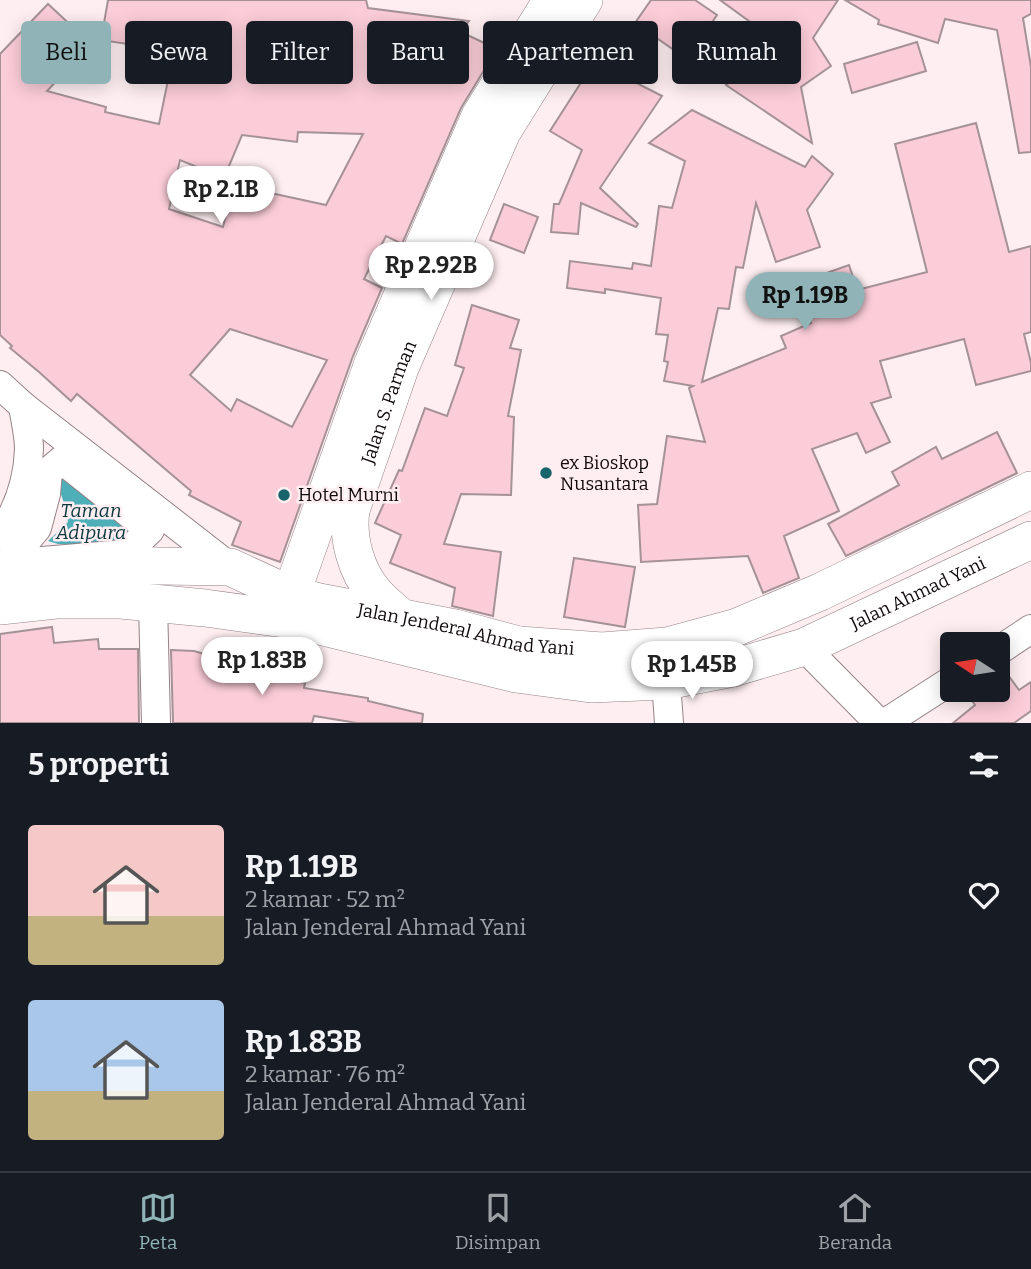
<!DOCTYPE html>
<html lang="id">
<head>
<meta charset="utf-8">
<style>
	:root { --surface:#171b24; --page:#242831; --text:#f1f3f6; --muted:#9ea1a6; --line:#363941; --accent:#8fb3b7 }
	body { margin:0; font-family:Bitter,serif; background:var(--page); color:var(--text); height:100vh; display:flex; flex-direction:column; font-size:26px; white-space:nowrap }
	* { box-sizing:border-box; margin:0 }
	p { font-size:23px; color:var(--muted) }
	.icon { flex:none; width:38px; height:38px; fill:none; stroke:currentColor; stroke-width:2; stroke-linecap:round; stroke-linejoin:round }
	.map { position:relative; height:723px; overflow:hidden }
	.panel { display:flex; flex-direction:column; background:var(--surface); flex:1 }
	.panel>* { flex:none }
	.hud { position:absolute; left:21px; top:21px; width:990px; height:63px; display:flex; gap:14px }
	.needle { width:46px; rotate:282deg }
	.buttons { position:absolute; left:940px; top:632px; display:grid; gap:14px }
	.buttons a { display:grid; place-items:center; width:70px; height:70px; border-radius:7px; background:var(--surface); box-shadow:0 4px 18px #0003; font-size:35px }
	.price { position:absolute; translate:-50% -60px; padding:0 16px; border-radius:24px; background:#fff; color:#222; font-size:23px; line-height:46px; filter:drop-shadow(0 2px 4px #0008) }
	.price::after { content:''; position:absolute; left:50%; top:42px; width:21px; height:16px; margin-left:-10px; background:inherit; clip-path:polygon(0 0,100% 0,50% 100%) }
	.price.selected { background:var(--accent); color:#111 }
	ul { padding:0; list-style:none }
	li { display:flex; align-items:center; gap:21px; height:175px; padding:0 28px }
	li span { display:grid; place-items:center; flex:none; width:196px; height:140px; border-radius:7px; color:#555 }
	li>.icon { margin-inline-start:auto }
	span .icon { width:84px; height:84px; fill:#fffc; stroke-width:1 }
	li b { font-size:30px }
	h2 { display:flex; justify-content:space-between; align-items:center; height:84px; padding:0 28px; font-size:30px }
	.pill { padding:0 24px; border-radius:7px; background:var(--surface); box-shadow:0 4px 18px #0003; font-size:24px; line-height:63px }
	.pill.selected { background:var(--accent); color:#111 }
	.menu { display:flex; justify-content:space-around; align-items:center; height:98px; border-top:2px solid var(--line); background:var(--surface); font-size:19px; color:var(--muted) }
	.menu a { display:grid; justify-items:center; gap:4px }
	.menu .selected { color:var(--accent) }
	.map>svg:first-child { display:block }
</style>
</head>
<body>
<div class="map">
<svg width="1031" height="723" viewBox="0 0 1031 723">
	<rect width="100%" height="100%" fill="#feeef1"/>
	<!-- water -->
	<path fill="#4fafb9" d="M62 469 139 530 127 544H58L48 541 68 522 65 506 55 477Z"/>
	<!-- building -->
	<g fill="#fbcdd8" stroke="#a59296" stroke-width="2" fill-rule="evenodd">
		<path d="M108 0H366L368 8 469 21 461 32 497 49 461 108 402 244 386 236 364 279 382 288 353 356 280 562 232 545 241 522 189 495 191 491 77 394 71 401 39 372 10 348 12 346 0 335V54L48 4 91 44 47 91 106 107 105 112 159 124 174 51 101 40ZM298 132 363 134 326 205 257 190 259 185 236 178 223 227 169 209 180 160 224 178 242 135 297 142ZM230 329 327 360 292 427 237 399 231 411 190 375Z"/>
		<path d="M651 0H695L717 15 687 59 635 23Z"/>
		<path d="M720 0H838L813 38 831 66 801 87 812 143 726 85 743 72 771 37Z"/>
		<path d="M845 0H1031V14L1023 18 1031 67V152L1019 153 997 30 945 19 938 43 878 24 879 20Z"/>
		<path d="M917 42 926 71 852 93 844 64Z"/>
		<path d="M600 53 621 67 617 73 662 96 600 188 638 224 636 227 581 203 578 234 551 232 554 204H559L582 150 550 131Z"/>
		<path d="M692 110 805 167 812 156 833 174 807 210 820 247 776 262 756 203 743 268 736 267 729 309 718 308 702 382 786 348 781 336 811 323 802 302 824 293 818 276 849 265 857 289H861L927 272 895 144 976 123 1009 252 1031 246V332L1024 334 1031 363V371L976 385 964 339 880 361 891 397 871 403 890 442 866 453 857 433 812 449 839 511 784 536 799 578 763 593 748 556 641 562 638 505 657 504 667 436 705 442 689 388 693 386 664 381 668 362 664 361 668 335 656 334 661 298 605 289V293L567 288 570 261 632 269 633 263 651 266 659 206 672 208 685 161 649 143Z"/>
		<path d="M504 204 538 217 524 253 490 240Z"/>
		<path d="M472 305 519 320 510 348 521 350 508 416 514 417 511 495 461 494 444 544 501 552 493 616 452 606 455 588 390 563 401 535 375 523 399 470 402 471 425 408 447 416 464 368 455 365Z"/>
		<path d="M997 432 1017 473 846 556 828 524 899 485 892 472 936 447 942 459Z"/>
		<path d="M574 558 635 567 625 627 564 617Z"/>
		<path d="M52 627 54 643 98 639 99 649H138L139 723H0V634Z"/>
		<path d="M171 650 194 651 246 666 263 674 305 683 304 688 368 698V701L423 714 422 723H357L314 716 312 723H173Z"/>
		<path d="M998 667H1002L1019 690 1031 682V711L1014 723H953L975 705 965 690H998Z"/>
	</g>
	<g fill="none" stroke-linecap="round" stroke-linejoin="round">
		<defs>
			<g id="minor">
				<path d="M0 385 23 406 230 567"/>
				<path d="M62 460 150 530 125 554 7 564 37 528 46 494 48 472Z"/>
				<path d="M0 536C18 510 28 481 29 449 29 435 25 420 23 406"/>
				<path d="M153 603 156 723"/>
				<path d="M804 647 879 723"/>
				<path d="M998 651 1031 629"/>
				<path d="M666 681 669 723"/>
				<path d="M885 723 952 680"/>
			</g>
			<g id="major">
				<path id="s1" d="M0 571 90 565 230 567 291 595 319 602 455 628 519 645 602 651 667 646 737 627 820 592 1031 490"/>
				<path d="M291 595 373 363 480 116 552 0"/>
				<path id="s2" d="M0 606 56 600H121L205 608 299 621 516 674 591 684 666 681 733 668 804 647 1031 540"/>
				<path id="s3" d="M402 618C393 610 382 602 374 592 356 571 347 538 351 510L400 368 502 132 584 0"/>
			</g>
		</defs>
		<!-- minor casing -->
		<use href="#minor" stroke="#948286" stroke-width="30"/>
		<!-- major casing -->
		<use href="#major" stroke="#948286" stroke-width="38"/>
		<!-- minor -->
		<use href="#minor" stroke="#fff" stroke-width="28"/>
		<!-- major -->
		<use href="#major" stroke="#fff" stroke-width="37"/>
	</g>
	<!-- markers -->
	<g fill="#17656b" stroke="#feeef1" stroke-width="2.5">
		<circle cx="546" cy="473" r="7"/>
		<circle cx="284" cy="495" r="7"/>
	</g>
	<g text-anchor="middle" dominant-baseline="central" stroke-width="5" stroke-linejoin="round" paint-order="stroke">
		<!-- street labels -->
		<g font-size="18" fill="#110a0c" stroke="#feeef1">
			<text stroke="none"><textPath href="#s3" startOffset="240">Jalan S. Parman</textPath></text>
			<text stroke="none"><textPath href="#s2" startOffset="943">Jalan Ahmad Yani</textPath></text>
			<text stroke="none"><textPath href="#s1" startOffset="476">Jalan Jenderal Ahmad Yani</textPath></text>
		</g>
		<!-- poi labels -->
		<g font-size="18" fill="#110a0c" stroke="#feeef1" text-anchor="start">
			<text x="560" y="463">ex Bioskop<tspan x="560" dy="21">Nusantara</tspan></text>
			<text x="298" y="495">Hotel Murni</text>
		</g>
		<!-- water labels -->
		<g font-size="19" font-style="italic" fill="#07373b" stroke="#feeef1">
			<text x="91" y="510">Taman<tspan x="91" dy="22">Adipura</tspan></text>
		</g>
	</g>
</svg>
<div class="buttons">
<a><svg class="needle" viewBox="-14 -14 28 28"><path d="M0-13l5 13h-10z" fill="#e53935"/><path d="M0 13l5-13h-10z" fill="#9ea1a6"/></svg></a>
</div>
<b class="price" style="left:221px;top:226px">Rp 2.1B</b>
<b class="price" style="left:431px;top:302px">Rp 2.92B</b>
<b class="price selected" style="left:805px;top:332px">Rp 1.19B</b>
<b class="price" style="left:262px;top:697px">Rp 1.83B</b>
<b class="price" style="left:692px;top:701px">Rp 1.45B</b>
<div class="hud">
<a class="pill selected">Beli</a>
<a class="pill">Sewa</a>
<a class="pill">Filter</a>
<a class="pill">Baru</a>
<a class="pill">Apartemen</a>
<a class="pill">Rumah</a>
</div>
</div>
<section class="panel">
<h2>5 properti<svg class="icon" aria-label="filters" viewBox="0 0 24 24"><path d="M4 7h16M4 17h16"/><circle cx="9" cy="7" r="2"/><circle cx="15" cy="17" r="2"/></svg></h2>
<ul>
<li><span style="background:linear-gradient(#f6c9c9 65%,#c2b280 0)"><svg class="icon" aria-label="home" viewBox="0 0 24 24"><path d="M3 11l9-7 9 7M6 9v11h12V9"/></svg></span><div><b>Rp 1.19B</b><p>2 kamar · 52 m²</p><p>Jalan Jenderal Ahmad Yani</p></div><svg class="icon" aria-label="heart" viewBox="0 0 24 24"><path d="M12 20l-8-8c-3-5 5-10 8-4 3-6 11-1 8 4z"/></svg></li>
<li><span style="background:linear-gradient(#a9c7e8 65%,#c2b280 0)"><svg class="icon" aria-label="home" viewBox="0 0 24 24"><path d="M3 11l9-7 9 7M6 9v11h12V9"/></svg></span><div><b>Rp 1.83B</b><p>2 kamar · 76 m²</p><p>Jalan Jenderal Ahmad Yani</p></div><svg class="icon" aria-label="heart" viewBox="0 0 24 24"><path d="M12 20l-8-8c-3-5 5-10 8-4 3-6 11-1 8 4z"/></svg></li>
</ul>
</section>
<nav class="menu">
<a class="selected"><svg class="icon" aria-label="map" viewBox="0 0 24 24"><path d="M3 6l6-2 6 2 6-2v14l-6 2-6-2-6 2zM9 4v14M15 6v14"/></svg>Peta</a>
<a><svg class="icon" aria-label="saved" viewBox="0 0 24 24"><path d="M7 4h10v16l-5-4-5 4z"/></svg>Disimpan</a>
<a><svg class="icon" aria-label="home" viewBox="0 0 24 24"><path d="M3 11l9-7 9 7M6 9v11h12V9"/></svg>Beranda</a>
</nav>
</body>
</html>
